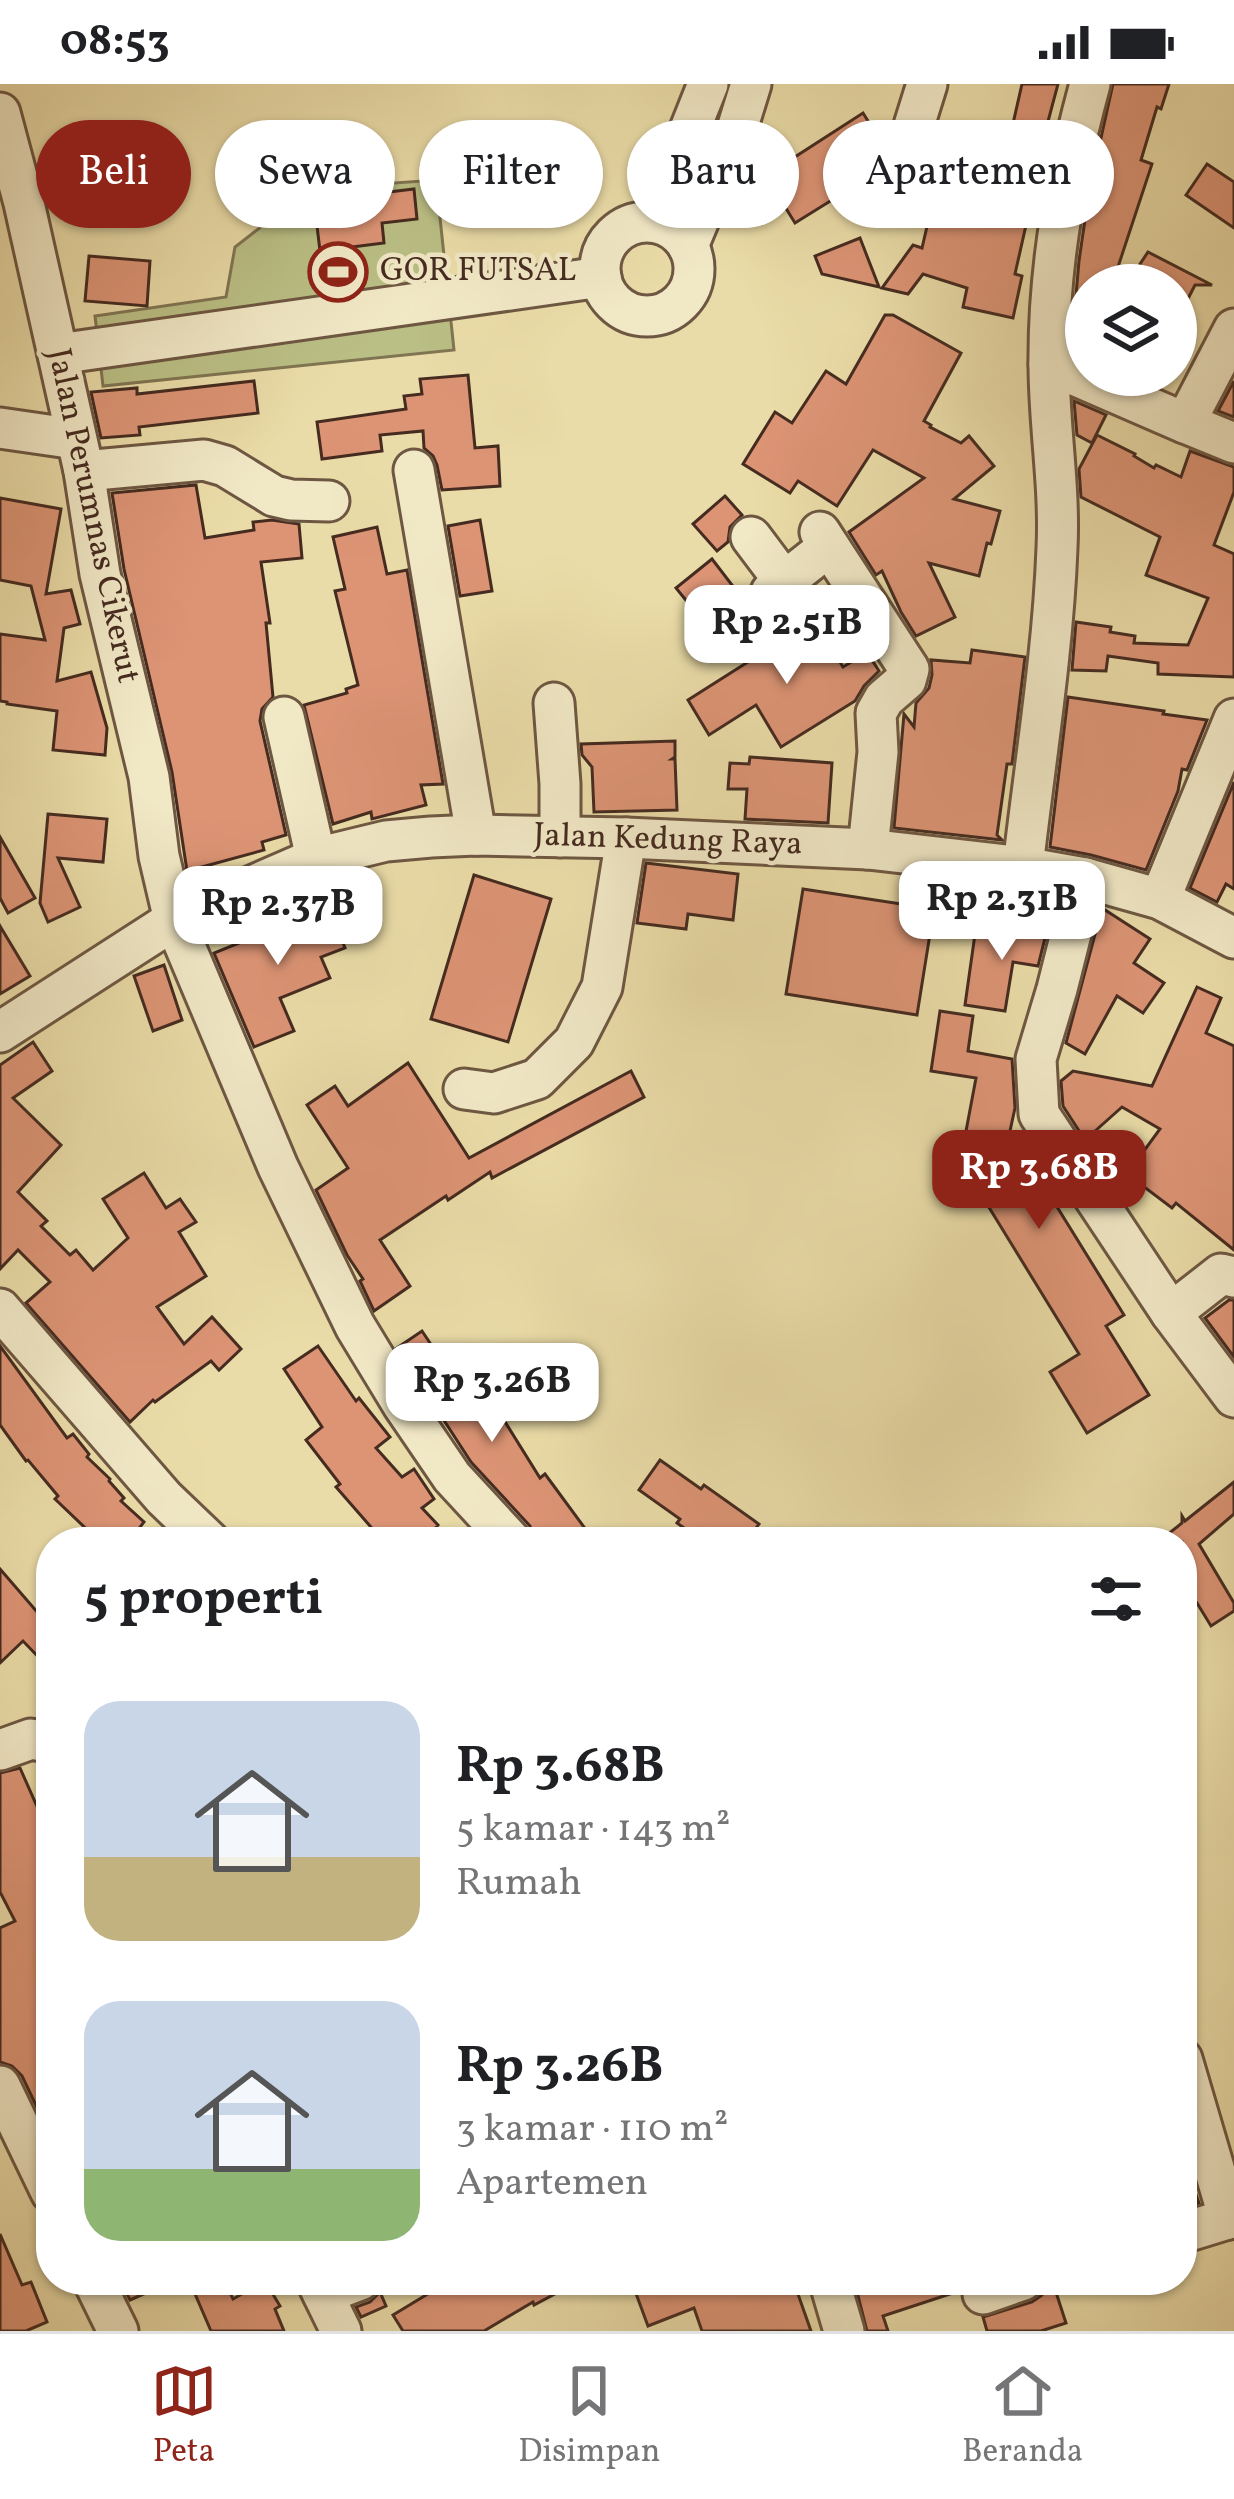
<!DOCTYPE html>
<html lang="id">
<head>
<meta charset="utf-8">
<style>
	:root { --surface:#fff; --page:#f6f6f6; --text:#202124; --muted:#757577; --line:#e0e0e0; --accent:#8f2418 }
	body { margin:0; font-family:Vollkorn,serif; background:var(--page); color:var(--text); height:100vh; display:flex; flex-direction:column; font-size:45px; white-space:nowrap }
	* { box-sizing:border-box; margin:0 }
	p { font-size:39px; color:var(--muted) }
	.icon { flex:none; width:66px; height:66px; fill:none; stroke:currentColor; stroke-width:2; stroke-linecap:round; stroke-linejoin:round }
	.map { position:relative; flex:1; overflow:hidden }
	.details { position:absolute; left:36px; top:1443px; width:1161px; height:768px; display:flex; flex-direction:column; background:var(--surface); border-radius:48px; box-shadow:0 3px 9px #0004 }
	.details>* { flex:none }
	.banner { position:absolute; left:36px; top:36px; width:1164px; height:108px; display:flex; gap:24px }
	.tools { position:absolute; left:1065px; top:180px; display:grid; gap:24px }
	.tools a { display:grid; place-items:center; width:132px; height:132px; border-radius:50%; background:var(--surface); box-shadow:0 3px 9px #0004; font-size:60px }
	.price { position:absolute; translate:-50% -102px; padding:0 27px; border-radius:24px; background:#fff; color:#222; font-size:39px; line-height:78px; filter:drop-shadow(0 3px 6px #0008) }
	.price::after { content:''; position:absolute; left:50%; top:72px; width:36px; height:27px; margin-left:-18px; background:inherit; clip-path:polygon(0 0,100% 0,50% 100%) }
	.price.active { background:var(--accent); color:#fff }
	ul { padding:0; list-style:none }
	li { display:flex; align-items:center; gap:36px; height:300px; padding:0 48px }
	li span { display:grid; place-items:center; flex:none; width:336px; height:240px; border-radius:36px; color:#555 }
	li>.icon { margin-inline-start:auto }
	span .icon { width:144px; height:144px; fill:#fffc; stroke-width:1 }
	li b { font-size:51px }
	h2 { display:flex; justify-content:space-between; align-items:center; height:144px; padding:0 48px; font-size:51px }
	.tag { padding:0 42px; border-radius:54px; background:var(--surface); box-shadow:0 3px 9px #0004; font-size:42px; line-height:108px }
	.tag.active { background:var(--accent); color:#fff }
	.status { display:flex; justify-content:space-between; align-items:center; height:84px; padding:0 60px; background:var(--surface); direction:ltr }
	.status svg { height:33px; fill:currentColor }
	.tabs { display:flex; justify-content:space-around; align-items:center; height:168px; border-top:3px solid var(--line); background:var(--surface); font-size:33px; color:var(--muted) }
	.tabs a { display:grid; justify-items:center; gap:6px }
	.tabs .active { color:var(--accent) }
	.map>svg:first-child { display:block }
</style>
</head>
<body>
<div class="status"><b>08:53</b><svg viewBox="0 0 49 12"><path d="M0 12V9h3v3zM5 12V6h3v6zM10 12V3h3v9zM15 12V0h3v12zM26 1h20v11H26zM47 4h2v5h-2z"/></svg></div>
<div class="map">
<svg width="1234" height="2247" viewBox="0 0 1234 2247">
	<rect width="100%" height="100%" fill="#eadca8"/>
	<filter id="stains"><feTurbulence type="fractalNoise" baseFrequency=".00167" numOctaves="4"/><feColorMatrix values="0 0 0 0 .2 0 0 0 0 .09 0 0 0 0 .02 0 0 0 .5 -.17"/></filter>
	<radialGradient id="worn" r=".72"><stop offset=".6" stop-color="#630" stop-opacity="0"/><stop offset="1" stop-color="#630" stop-opacity=".3"/></radialGradient>
	<!-- green -->
	<path fill="#babf85" stroke="#807552" stroke-width="3" d="M436 96 454 266 103 302 95 232 226 213 235 163 310 105Z"/>
	<!-- building -->
	<g fill="#dc9475" stroke="#452b20" stroke-width="3">
		<path d="M1022 0H1058L1038 75 983 63 988 39 1012 44Z"/>
		<path d="M1113 0H1169L1161 25 1157 23 1141 76 1152 80 1112 201H1086V226L1075 222 1079 177 1089 108Z"/>
		<path d="M863 29 883 61 874 78 865 84 868 88 857 104 855 118 848 122 840 111 795 139 782 118 766 129 755 111 790 89 784 80Z"/>
		<path d="M941 40 980 47 973 86 933 79Z"/>
		<path d="M1207 80 1234 98V144L1186 111Z"/>
		<path d="M414 105 417 135 382 139 384 159 320 167 314 117Z"/>
		<path d="M984 106 1031 119 1015 190 1022 192 1013 234 963 223 967 204 923 190 908 210 882 204 913 161 922 164 932 121 978 129Z"/>
		<path d="M860 154 879 203 822 190 815 172Z"/>
		<path d="M1148 168 1212 201H1195L1176 238V201H1126Z"/>
		<path d="M89 172 150 177 147 222 85 217Z"/>
		<path d="M885 231H893L961 269 924 337 931 341 930 343 961 359 969 352 994 382 954 415 1000 427 991 460 987 459 979 492 929 479 955 533 916 552 901 528 882 487 876 491 849 448 924 394 873 366 837 422 798 397 790 409 743 380 775 328 792 339 826 287 846 300Z"/>
		<path d="M468 291 475 364 498 362 500 402 442 406 437 381 433 372 424 364 423 347 380 351 382 367 322 375 317 338 406 325 404 312 422 310 420 295Z"/>
		<path d="M254 297 258 329 139 343 140 351 101 354 91 308 137 304V310Z"/>
		<path d="M1234 297V333L1218 327Z"/>
		<path d="M1074 317 1106 331 1092 359 1077 351Z"/>
		<path d="M1097 351 1135 370 1134 372 1154 384 1156 381 1181 393 1190 367 1234 383V408L1214 461 1234 470V593L1158 590V579L1108 572 1106 587 1072 586 1076 538 1111 543 1110 548 1135 552 1134 559 1188 561 1208 514 1146 491 1160 453 1081 413 1079 385Z"/>
		<path d="M196 401 205 454 254 446 253 438 272 436 299 440 302 474 261 478 270 539H266L273 613 262 625 260 637 286 751 262 758 264 766 187 787 172 688 124 485 112 409Z"/>
		<path d="M725 412 742 431 730 443 728 458 717 467 693 440Z"/>
		<path d="M0 414 61 425 46 510 71 506 80 540 64 544 57 597 91 588 107 644 105 671 53 666 57 627 7 620V618L0 617V550L45 556 31 502 0 496Z"/>
		<path d="M480 436 492 507 460 512 448 442Z"/>
		<path d="M377 443 387 490 407 486 443 700 421 701 426 721 372 735 371 728 333 740 304 621 347 609 346 605 358 601 335 507 345 505 333 453Z"/>
		<path d="M712 475 732 501 697 530 676 504Z"/>
		<path d="M814 536 843 583 861 572 870 573 879 587 864 602 855 617 781 663 756 621 709 651 688 616Z"/>
		<path d="M972 566 1025 573 1012 680H1007L997 751 1002 756 894 744 904 630 914 643 916 619 929 604 932 591 931 576 970 579Z"/>
		<path d="M1068 613 1164 627 1163 630 1207 636 1187 686 1182 685 1178 707 1146 786 1091 771 1050 763Z"/>
		<path d="M675 657V673L672 675H675L677 726 594 728 592 683 582 671 581 660Z"/>
		<path d="M750 673 832 679 828 739 745 735 747 705H728L730 679 749 680Z"/>
		<path d="M1234 698V805L1226 800 1217 818 1190 804Z"/>
		<path d="M48 730 107 735 103 778 58 774 80 823 48 838 40 819Z"/>
		<path d="M0 753 35 814 8 829 0 814Z"/>
		<path d="M646 779 738 790 733 836 688 830 686 845 637 839Z"/>
		<path d="M474 791 551 815 508 958 431 935Z"/>
		<path d="M803 805 934 825 917 931 786 910Z"/>
		<path d="M300 819 306 832 329 823 345 864 321 873 330 894 280 914 294 947 254 963 214 869 276 844 270 831Z"/>
		<path d="M1102 824 1150 855 1134 879 1164 899 1143 929 1117 912 1085 970 1066 959Z"/>
		<path d="M1011 836 1048 842 1038 882 1013 878 1005 927 965 921 975 850 1008 855Z"/>
		<path d="M0 842 30 892 0 910Z"/>
		<path d="M164 881 182 936 153 947 134 892Z"/>
		<path d="M1197 903 1221 914 1206 949 1234 962V1166L1176 1119 1172 1124 1127 1090 1160 1045 1122 1023 1085 1056 1063 1022 1061 997 1073 987 1152 1002Z"/>
		<path d="M940 927 973 932 968 967 1012 975 1015 1024 1010 1047 1124 1231 1106 1242 1149 1311 1087 1349 1050 1288 1079 1270 955 1068 963 1063 976 994 931 987Z"/>
		<path d="M33 958 52 987 13 1014 61 1061 18 1108 47 1137 41 1142 70 1171 76 1166 93 1186 128 1154 103 1115 144 1089 166 1124 180 1115 196 1138 179 1148 206 1192 157 1223 184 1260 212 1233 241 1265 219 1286 211 1277 155 1318 153 1316 130 1338 26 1219 50 1198 18 1166 0 1185V981Z"/>
		<path d="M408 979 469 1074 631 987 644 1013 492 1094 490 1088 448 1116 446 1112 380 1156 410 1202 374 1227 360 1197 363 1195 347 1171 316 1106 348 1084 307 1021 335 1002 348 1022Z"/>
		<path d="M1229 1216H1234V1273L1205 1234Z"/>
		<path d="M422 1247 452 1292 469 1280 540 1394 545 1390 595 1458H535L530 1442 471 1378 397 1264Z"/>
		<path d="M0 1262 67 1354 73 1350 89 1370 87 1373 110 1395 109 1397 124 1414 121 1417 144 1438 137 1447 149 1458H100L55 1415 58 1412 28 1376 26 1377 0 1341Z"/>
		<path d="M318 1262 356 1317 359 1314 390 1353 376 1364 402 1393 414 1385 434 1415 422 1424 438 1441 433 1447 443 1458H384L336 1403 340 1400 306 1356 322 1343 284 1285Z"/>
		<path d="M660 1376 701 1405 704 1401 759 1440 746 1458H704L677 1439 680 1435 639 1406Z"/>
		<path d="M1234 1398V1430L1199 1460 1234 1519V1527L1211 1542 1197 1519 1182 1528V1458H1158L1182 1439V1432L1185 1437Z"/>
		<path d="M0 1485 51 1544V1586L23 1557 0 1579Z"/>
		<path d="M20 1684 51 1754V2053L22 1992 12 1982 0 1978V1844L15 1837 0 1808V1689Z"/>
		<path d="M1184 2077 1199 2119 1182 2124V2078Z"/>
		<path d="M0 2150 22 2201 31 2198 47 2238 26 2247H0Z"/>
		<path d="M120 2196H176L130 2216Z"/>
		<path d="M189 2196H224L233 2215 265 2197 280 2222 275 2225 284 2247H211Z"/>
		<path d="M438 2196H581L534 2221 533 2218 484 2247H403L393 2231 441 2202Z"/>
		<path d="M631 2196H793L811 2247H702L694 2224 648 2242Z"/>
		<path d="M854 2196H964L959 2207 883 2232 888 2247H867Z"/>
		<path d="M1052 2196 1066 2239 1041 2247H987L983 2233 1032 2218 1042 2211 1046 2197Z"/>
		<path d="M380 2208 386 2222 361 2233 356 2223 370 2218Z"/>
	</g>
	<g fill="none" stroke-linecap="round" stroke-linejoin="round">
		<defs>
			<g id="minor">
				<path d="M0 29 24 119 84 387 100 490 149 693 159 772 174 836 278 1083 355 1242 403 1321 452 1393 512 1458"/>
				<path d="M878 116 903 77 927 0"/>
				<path d="M653 138 708 0"/>
				<circle cx="647" cy="185" r="47"/>
				<path d="M688 162 738 42 751 0"/>
				<path d="M58 270 601 193"/>
				<path d="M1049 280 1185 339 1234 245"/>
				<path d="M1185 339 1234 359"/>
				<path d="M0 344 76 355"/>
				<path d="M414 386 476 751"/>
				<path d="M84 387 204 376 225 382 274 412 291 416 329 417"/>
				<path d="M820 448 909 585 906 596 884 615 876 629 878 668 868 765"/>
				<path d="M751 453 784 497"/>
				<path d="M771 508 828 463"/>
				<path d="M554 619 560 700V753"/>
				<path d="M284 633 316 774"/>
				<path d="M1023 783C1035 677 1053 570 1057 464 1060 402 1049 342 1049 281 1048 186 1065 91 1090 0"/>
				<path d="M1085 794 1057 905 1036 975 1039 1030 1171 1229 1234 1313"/>
				<path d="M1160 815 1234 635"/>
				<path d="M0 948 174 836 316 774 386 757 431 753 476 751 626 754 868 765 1023 783 1085 794 1160 815 1234 854"/>
				<path d="M464 1005 494 1009 537 995 574 958 602 903 626 754"/>
				<path d="M0 1225 164 1414 210 1458"/>
				<path d="M1171 1229 1221 1190 1234 1193"/>
				<path d="M0 1666 31 1655 51 1659"/>
				<path d="M1182 1975 1229 2135"/>
				<path d="M0 2002 51 2108"/>
				<path d="M1182 2149 1234 2133"/>
				<path d="M93 2196 118 2247"/>
				<path d="M316 2196 341 2247"/>
				<path d="M829 2196 844 2247"/>
				<path d="M323 2210 360 2196"/>
				<path d="M983 2210 1023 2196"/>
			</g>
		</defs>
		<!-- minor casing -->
		<use href="#minor" stroke="#6e5742" stroke-width="45"/>
		<!-- minor -->
		<use href="#minor" stroke="#f1e8c6" stroke-width="39"/>
	</g>
	<!-- icons -->
	<defs>
		<symbol id="stadium-ring" viewBox="-11 -11 22 22"><circle r="9.5" fill="#f1e8c6" stroke="#8f2418" stroke-width="1.5"/><path d="M0-5a6.5 5 0 1 0 0 10a6.5 5 0 1 0 0-10ZM-3.5-1.8h7v3.6h-7Z" fill="#8f2418"/></symbol>
	</defs>
	<g fill-rule="evenodd">
		<use href="#stadium-ring" x="305" y="155" width="66" height="66"/>
	</g>
	<g text-anchor="middle" dominant-baseline="central" stroke-width="9" stroke-linejoin="round" paint-order="stroke">
		<!-- poi labels -->
		<g font-size="33" fill="#452b20" stroke="#f1e8c6" text-anchor="start">
			<text x="380" y="188">GOR FUTSAL</text>
		</g>
		<!-- street labels -->
		<g font-size="33" fill="#452b20" stroke="#f1e8c6">
			<text transform="translate(92 432) rotate(78)">Jalan Perumnas Cikerut</text>
			<text transform="translate(668 757) rotate(2)">Jalan Kedung Raya</text>
		</g>
	</g>
	<rect width="100%" height="100%" filter="url(#stains)"/>
	<rect width="100%" height="100%" fill="url(#worn)"/>
</svg>
<div class="tools">
<a><svg class="icon" aria-label="layers" viewBox="0 0 24 24"><path d="M12 4l9 5-9 5-9-5zM3 14l9 5 9-5"/></svg></a>
</div>
<b class="price" style="left:787px;top:603px">Rp 2.51B</b>
<b class="price" style="left:1002px;top:879px">Rp 2.31B</b>
<b class="price" style="left:278px;top:884px">Rp 2.37B</b>
<b class="price active" style="left:1039px;top:1148px">Rp 3.68B</b>
<b class="price" style="left:492px;top:1361px">Rp 3.26B</b>
<div class="banner">
<a class="tag active">Beli</a>
<a class="tag">Sewa</a>
<a class="tag">Filter</a>
<a class="tag">Baru</a>
<a class="tag">Apartemen</a>
</div>
<section class="details">
<h2>5 properti<svg class="icon" aria-label="filters" viewBox="0 0 24 24"><path d="M4 7h16M4 17h16"/><circle cx="9" cy="7" r="2"/><circle cx="15" cy="17" r="2"/></svg></h2>
<ul>
<li><span style="background:linear-gradient(#c9d6e8 65%,#c2b280 0)"><svg class="icon" aria-label="home" viewBox="0 0 24 24"><path d="M3 11l9-7 9 7M6 9v11h12V9"/></svg></span><div><b>Rp 3.68B</b><p>5 kamar · 143 m²</p><p>Rumah</p></div></li>
<li><span style="background:linear-gradient(#c9d6e8 70%,#8fb573 0)"><svg class="icon" aria-label="home" viewBox="0 0 24 24"><path d="M3 11l9-7 9 7M6 9v11h12V9"/></svg></span><div><b>Rp 3.26B</b><p>3 kamar · 110 m²</p><p>Apartemen</p></div></li>
</ul>
</section>
</div>
<nav class="tabs">
<a class="active"><svg class="icon" aria-label="map" viewBox="0 0 24 24"><path d="M3 6l6-2 6 2 6-2v14l-6 2-6-2-6 2zM9 4v14M15 6v14"/></svg>Peta</a>
<a><svg class="icon" aria-label="saved" viewBox="0 0 24 24"><path d="M7 4h10v16l-5-4-5 4z"/></svg>Disimpan</a>
<a><svg class="icon" aria-label="home" viewBox="0 0 24 24"><path d="M3 11l9-7 9 7M6 9v11h12V9"/></svg>Beranda</a>
</nav>
</body>
</html>
